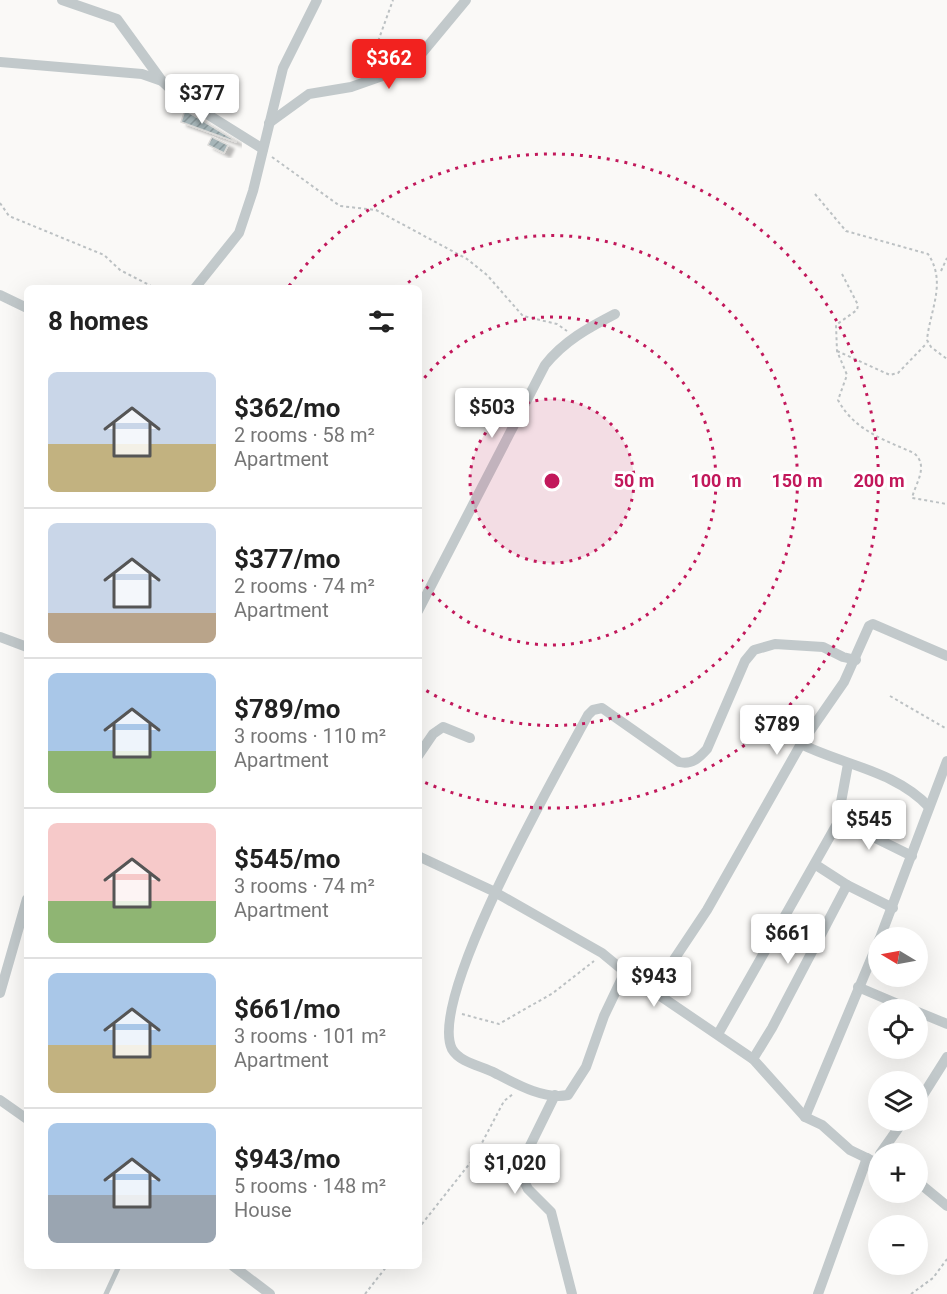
<!DOCTYPE html>
<html lang="en">
<head>
<meta charset="utf-8">
<style>
	:root { --surface:#fff; --page:#f2f2f2; --text:#222; --muted:#767676; --line:#e0e0e0; --accent:#f2221f }
	body { margin:0; font-family:Roboto,sans-serif; background:var(--page); color:var(--text); height:100vh; display:flex; flex-direction:column; font-size:22px; white-space:nowrap }
	* { box-sizing:border-box; margin:0 }
	p { font-size:20px; color:var(--muted) }
	.icon { flex:none; width:33px; height:33px; fill:none; stroke:currentColor; stroke-width:2; stroke-linecap:round; stroke-linejoin:round }
	.map { position:relative; flex:1; overflow:hidden }
	.drawer { position:absolute; left:24px; top:285px; width:398px; height:984px; display:flex; flex-direction:column; background:var(--surface); border-radius:9px; box-shadow:0 6px 24px #0002 }
	.drawer>* { flex:none }
	.needle { width:39px; rotate:280deg }
	.buttons { position:absolute; left:868px; top:927px; display:grid; gap:12px }
	.buttons a { display:grid; place-items:center; width:60px; height:60px; border-radius:50%; background:var(--surface); box-shadow:0 6px 24px #0002; font-size:30px }
	.price { position:absolute; translate:-50% -51px; padding:0 14px; border-radius:6px; background:#fff; color:#222; font-size:20px; line-height:39px; filter:drop-shadow(0 2px 3px #0008) }
	.price::after { content:''; position:absolute; left:50%; top:36px; width:18px; height:14px; margin-left:-9px; background:inherit; clip-path:polygon(0 0,100% 0,50% 100%) }
	.price.selected { background:var(--accent); color:#fff }
	ul { padding:0; list-style:none }
	li { display:flex; align-items:center; gap:18px; height:150px; padding:0 24px }
	li+li { border-top:2px solid var(--line) }
	li span { display:grid; place-items:center; flex:none; width:168px; height:120px; border-radius:9px; color:#555 }
	li>.icon { margin-inline-start:auto }
	span .icon { width:72px; height:72px; fill:#fffc; stroke-width:1 }
	li b { font-size:26px }
	h2 { display:flex; justify-content:space-between; align-items:center; height:72px; padding:0 24px; font-size:26px }
	.map>svg:first-child { display:block }
</style>
</head>
<body>
<div class="map">
<svg width="947" height="1294" viewBox="0 0 947 1294">
	<defs>
		<pattern id="building-hatch" width="6" height="6" patternUnits="userSpaceOnUse" patternTransform="scale(1.5)"><rect width="6" height="6" fill="#a6b5b8"/><path d="M-1 1l2-2M0 6l6-6M5 7l2-2" fill="none" stroke="#8a989b"/></pattern>
		<filter id="shadow"><feDropShadow dx="6" dy="4" stdDeviation="1.5" flood-color="#0004"/></filter>
	</defs>
	<rect width="100%" height="100%" fill="#faf9f7"/>
	<!-- building -->
	<g fill="url(#building-hatch)" stroke="#dcdbd9" stroke-width="1.5" filter="url(#shadow)">
		<path d="M185 110 236 141V142L181 122Z"/>
		<path d="M212 137 228 145 224 153 208 145Z"/>
	</g>
	<g fill="none" stroke-linecap="round" stroke-linejoin="round">
		<!-- path -->
		<g stroke="#bcc1c3" stroke-width="2" stroke-dasharray="3 3" stroke-linecap="butt">
			<path d="M368 69 393 0"/>
			<path d="M272 157 340 206 376 210 467 259 487 275 523 316 557 324 567 331"/>
			<path d="M815 194 846 231 928 254C947 282 930 310 927 340L931 347 947 359"/>
			<path d="M0 203 9 216 104 255 120 270 155 288"/>
			<path d="M941 271 947 258"/>
			<path d="M842 274 858 305 857 310 836 325 837 351 847 375 838 400C854 430 884 440 914 453 929 466 916 482 912 498L947 504"/>
			<path d="M837 351 890 375 898 373 927 343"/>
			<path d="M890 696 947 729"/>
			<path d="M462 1014 499 1024 553 993 594 961"/>
			<path d="M418 1229 474 1158 504 1101 513 1094"/>
			<path d="M365 1294 387 1266"/>
			<path d="M911 1294 933 1278 947 1259"/>
		</g>
		<!-- lane -->
		<path stroke="#c2c9cb" stroke-width="5" d="M106 1294 119 1266"/>
		<!-- street -->
		<g stroke="#c2c9cb" stroke-width="10">
			<path d="M62 0 117 19 162 81"/>
			<path d="M0 62 142 74 162 81 178 96 263 149"/>
			<path d="M269 123 309 94 351 87 405 68 417 59 466 0"/>
			<path d="M195 288 239 233 253 191 283 68 317 0"/>
			<path d="M0 295 27 308"/>
			<path d="M418 611 545 365C564 341 588 328 615 314"/>
			<path d="M0 637 27 647"/>
			<path d="M801 744C843 765 896 771 929 807"/>
			<path d="M418 756 433 734 443 727 470 738"/>
			<path d="M839 820 912 856"/>
			<path d="M418 856 493 891 602 953 625 972 753 1059 805 1117 822 1125 850 1150 879 1164"/>
			<path d="M816 865 847 885 893 908"/>
			<path d="M880 938 947 761"/>
			<path d="M625 972 604 1016 586 1067 568 1095C544 1100 516 1084 495 1073 482 1066 460 1063 452 1049 427 998 559 769 588 715L593 710 602 708 679 762C692 765 699 758 707 749L745 661 754 650 775 644 823 647 843 657 856 660"/>
			<path d="M858 987 912 1010"/>
			<path d="M653 991 707 910 801 744 844 682 869 626 873 624 947 656"/>
			<path d="M0 993 27 899"/>
			<path d="M918 1012 947 1024"/>
			<path d="M718 1034 837 824 848 764"/>
			<path d="M753 1059 772 1028 847 885"/>
			<path d="M555 1095 525 1156 520 1173 528 1189 551 1212 572 1294"/>
			<path d="M0 1100 27 1119"/>
			<path d="M918 1103 947 1057"/>
			<path d="M805 1117 879 940"/>
			<path d="M880 1154 904 1120"/>
			<path d="M918 1182 947 1206"/>
			<path d="M233 1266 270 1294"/>
			<path d="M818 1294 867 1158"/>
		</g>
	</g>
	<!-- distance rings -->
	<circle cx="552" cy="481" r="82" fill="#c2185b" fill-opacity=".12"/>
	<g fill="none" stroke="#c2185b" stroke-width="3" stroke-dasharray="3 6">
		<circle cx="552" cy="481" r="82"/>
		<path d="M419 385A164 164 0 1 1 419 577"/>
		<path d="M401 288A245 245 0 1 1 419 686"/>
		<path d="M289 286A327 327 0 1 1 419 780"/>
	</g>
	<circle cx="552" cy="481" r="9" fill="#c2185b" stroke="#fff" stroke-width="3"/>
	<g font-size="18" text-anchor="middle" font-weight="bold" fill="#c2185b" stroke="#fff" stroke-width="6" stroke-linejoin="round" paint-order="stroke">
		<text x="634" y="487">50 m</text>
		<text x="716" y="487">100 m</text>
		<text x="797" y="487">150 m</text>
		<text x="879" y="487">200 m</text>
	</g>
</svg>
<div class="buttons">
<a><svg class="needle" viewBox="-14 -14 28 28"><path d="M0-13l5 13h-10z" fill="#e53935"/><path d="M0 13l5-13h-10z" fill="#767676"/></svg></a>
<a><svg class="icon" aria-label="locate" viewBox="0 0 24 24"><circle cx="12" cy="12" r="6"/><path d="M12 2v4M12 18v4M2 12h4M18 12h4"/></svg></a>
<a><svg class="icon" aria-label="layers" viewBox="0 0 24 24"><path d="M12 4l9 5-9 5-9-5zM3 14l9 5 9-5"/></svg></a>
<a>+</a>
<a>−</a>
</div>
<b class="price selected" style="left:389px;top:90px">$362</b>
<b class="price" style="left:202px;top:125px">$377</b>
<b class="price" style="left:492px;top:439px">$503</b>
<b class="price" style="left:777px;top:756px">$789</b>
<b class="price" style="left:869px;top:851px">$545</b>
<b class="price" style="left:788px;top:965px">$661</b>
<b class="price" style="left:654px;top:1008px">$943</b>
<b class="price" style="left:515px;top:1195px">$1,020</b>
<section class="drawer">
<h2>8 homes<svg class="icon" aria-label="filters" viewBox="0 0 24 24"><path d="M4 7h16M4 17h16"/><circle cx="9" cy="7" r="2"/><circle cx="15" cy="17" r="2"/></svg></h2>
<ul>
<li><span style="background:linear-gradient(#c9d6e8 60%,#c2b280 0)"><svg class="icon" aria-label="home" viewBox="0 0 24 24"><path d="M3 11l9-7 9 7M6 9v11h12V9"/></svg></span><div><b>$362/mo</b><p>2 rooms · 58 m²</p><p>Apartment</p></div></li>
<li><span style="background:linear-gradient(#c9d6e8 75%,#b9a48a 0)"><svg class="icon" aria-label="home" viewBox="0 0 24 24"><path d="M3 11l9-7 9 7M6 9v11h12V9"/></svg></span><div><b>$377/mo</b><p>2 rooms · 74 m²</p><p>Apartment</p></div></li>
<li><span style="background:linear-gradient(#a9c7e8 65%,#8fb573 0)"><svg class="icon" aria-label="home" viewBox="0 0 24 24"><path d="M3 11l9-7 9 7M6 9v11h12V9"/></svg></span><div><b>$789/mo</b><p>3 rooms · 110 m²</p><p>Apartment</p></div></li>
<li><span style="background:linear-gradient(#f6c9c9 65%,#8fb573 0)"><svg class="icon" aria-label="home" viewBox="0 0 24 24"><path d="M3 11l9-7 9 7M6 9v11h12V9"/></svg></span><div><b>$545/mo</b><p>3 rooms · 74 m²</p><p>Apartment</p></div></li>
<li><span style="background:linear-gradient(#a9c7e8 60%,#c2b280 0)"><svg class="icon" aria-label="home" viewBox="0 0 24 24"><path d="M3 11l9-7 9 7M6 9v11h12V9"/></svg></span><div><b>$661/mo</b><p>3 rooms · 101 m²</p><p>Apartment</p></div></li>
<li><span style="background:linear-gradient(#a9c7e8 60%,#9aa5b1 0)"><svg class="icon" aria-label="home" viewBox="0 0 24 24"><path d="M3 11l9-7 9 7M6 9v11h12V9"/></svg></span><div><b>$943/mo</b><p>5 rooms · 148 m²</p><p>House</p></div></li>
</ul>
</section>
</div>
</body>
</html>
